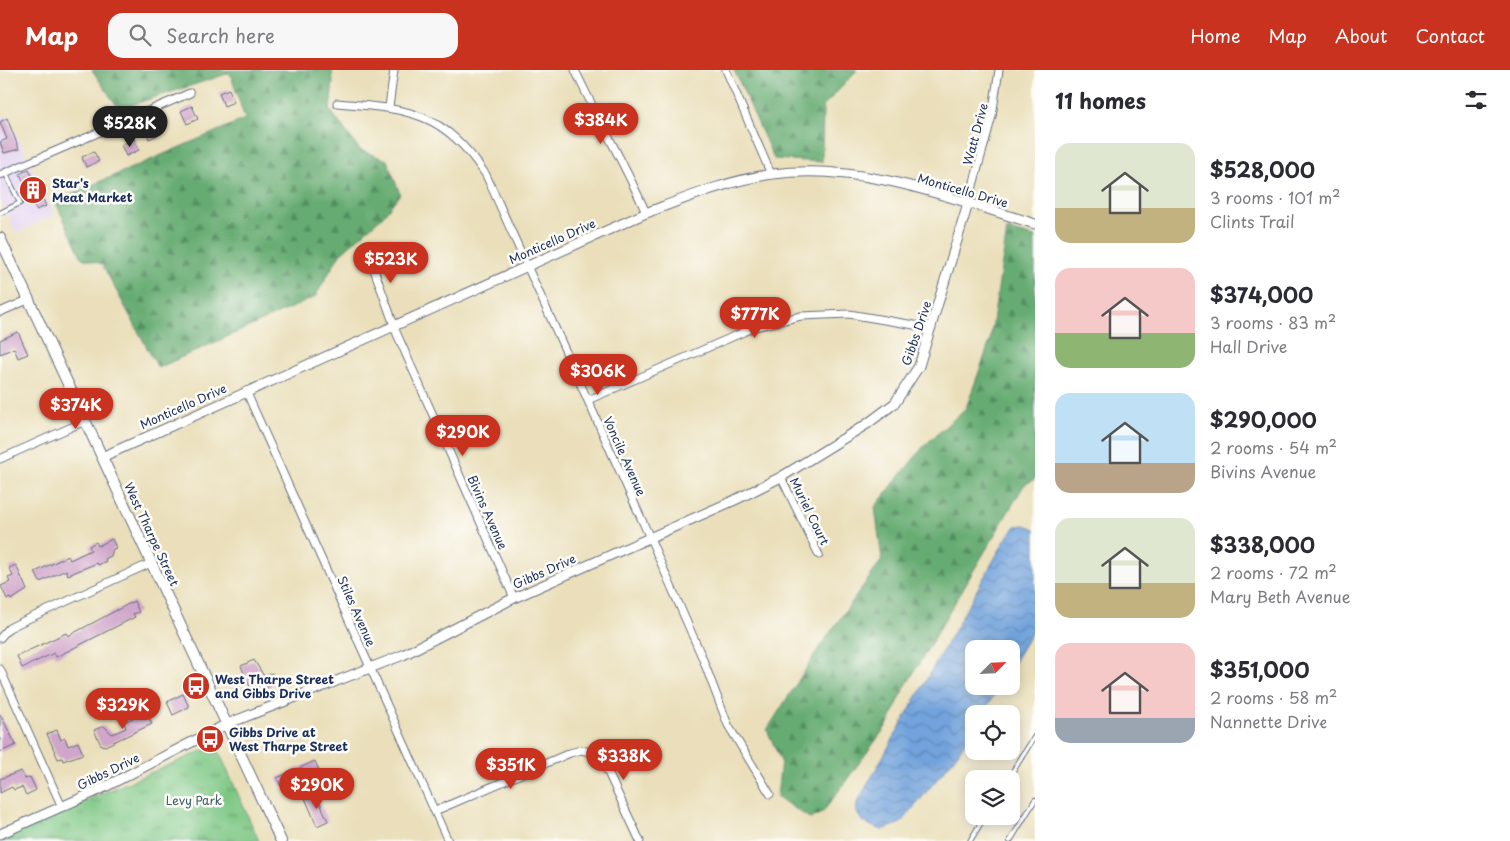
<!DOCTYPE html>
<html lang="en">
<head>
<meta charset="utf-8">
<style>
	:root { --surface:#fff; --page:#f7f7f7; --text:#2b2b33; --muted:#7c7c81; --accent:#c8321e }
	body { margin:0; font-family:"Playpen Sans",sans-serif; background:var(--page); color:var(--text); height:100vh; display:flex; flex-direction:column; font-size:19px; white-space:nowrap }
	* { box-sizing:border-box; margin:0 }
	p { font-size:16px; color:var(--muted) }
	.icon { flex:none; width:28px; height:28px; fill:none; stroke:currentColor; stroke-width:2; stroke-linecap:round; stroke-linejoin:round }
	.map { position:relative; flex:1; overflow:hidden }
	.panel { display:flex; flex-direction:column; background:var(--surface); width:475px }
	.panel>* { flex:none }
	.needle { width:32px; rotate:66deg }
	.tools { position:absolute; left:965px; top:570px; display:grid; gap:10px }
	.tools a { display:grid; place-items:center; width:55px; height:55px; border-radius:10px; background:var(--surface); box-shadow:0 2px 12px #0003; font-size:25px }
	.price { position:absolute; translate:-50% -42px; padding:0 11px; border-radius:18px; background:var(--accent); color:#fff; font-size:16px; line-height:32px; filter:drop-shadow(0 1px 2px #0008) }
	.price::after { content:''; position:absolute; left:50%; top:30px; width:15px; height:11px; margin-left:-8px; background:inherit; clip-path:polygon(0 0,100% 0,50% 100%) }
	.price.on { background:#222; color:#fff }
	ul { padding:0; list-style:none }
	li { display:flex; align-items:center; gap:15px; height:125px; padding:0 20px }
	li span { display:grid; place-items:center; flex:none; width:140px; height:100px; border-radius:15px; color:#555 }
	li>.icon { margin-inline-start:auto }
	span .icon { width:60px; height:60px; fill:#fffc; stroke-width:1 }
	li b { font-size:21px }
	h2 { display:flex; justify-content:space-between; align-items:center; height:60px; padding:0 20px; font-size:21px }
	header { display:flex; align-items:center; gap:30px; box-sizing:border-box; height:70px; padding:0 25px; background:var(--accent); color:#fff }
	header strong { font-size:24px }
	nav { display:flex; gap:28px; margin-inline-start:auto; font-size:18px }
	.search { width:350px; height:45px; background:var(--page); display:flex; align-items:center; gap:12px; box-sizing:border-box; padding:0 18px; border-radius:15px; color:var(--muted); font-size:19px }
	main { display:flex; flex:1; min-height:0 }
	.map>svg:first-child { display:block }
</style>
</head>
<body>
<header>
<strong>Map</strong>
<div class="search"><svg class="icon" aria-label="search" viewBox="0 0 24 24"><circle cx="10" cy="10" r="6"/><path d="M15 15l6 6"/></svg>Search here</div>
<nav><a>Home</a><a>Map</a><a>About</a><a>Contact</a></nav>
</header>
<main>
<div class="map">
<svg width="1035" height="771" viewBox="0 0 1035 771">
	<defs>
		<pattern id="forest-firs" width="22" height="20" patternUnits="userSpaceOnUse" patternTransform="scale(1.25)"><rect width="22" height="20" fill="#66ac72"/><path d="M5 1l3.5 6h-7zM16 11l3.5 6h-7z" fill="#538c61"/></pattern>
		<pattern id="park-tufts" width="24" height="20" patternUnits="userSpaceOnUse" patternTransform="scale(1.25)"><rect width="24" height="20" fill="#7dc784"/><path d="M3 7l-1-3M5 7V3M7 7l1-3M15 17l-1-3M17 17v-4M19 17l1-3" fill="none" stroke="#66a26f"/></pattern>
		<pattern id="water-waves" width="16" height="10" patternUnits="userSpaceOnUse" patternTransform="scale(1.25)"><rect width="16" height="10" fill="#72a3dc"/><path d="M0 5q4-4 8 0t8 0" fill="none" stroke="#5d85b6"/></pattern>
	</defs>
	<rect width="100%" height="100%" fill="#fdfcf7"/>
	<filter id="ink" filterUnits="userSpaceOnUse"><feTurbulence type="fractalNoise" baseFrequency=".02" numOctaves="2"/><feDisplacementMap in="SourceGraphic" scale="10" xChannelSelector="R" yChannelSelector="G"/><feConvolveMatrix kernelMatrix="1 2 1 2 8 2 1 2 1" color-interpolation-filters="sRGB"/></filter>
	<filter id="wash" filterUnits="userSpaceOnUse"><feTurbulence type="fractalNoise" baseFrequency=".0096" numOctaves="4" result="noise"/><feDisplacementMap in="SourceGraphic" scale="20" xChannelSelector="R" yChannelSelector="G"/><feGaussianBlur stdDeviation="1.12" result="paint"/><feColorMatrix in="noise" values="0 0 0 0 0 0 0 0 0 0 0 0 0 0 0 0 0 1.4 0 .05"/><feComposite in="paint" operator="in"/></filter>
	<g filter="url(#wash)">
		<rect width="100%" height="100%" fill="#eadfba"/>
		<!-- built -->
		<path fill="#e3d3f2" d="M7 45 54 145 16 163 0 129V48Z"/>
		<!-- forest -->
		<g fill="url(#forest-firs)" stroke="#406e68">
			<path d="M92 0H332L333 12 330 40 360 80 387 90 400 124 383 146 340 184 315 227 158 298 102 194 82 188 55 131 245 49 230 3 119 39Z"/>
			<path d="M734 0H857L823 37 822 92 774 89Z"/>
			<path d="M1007 160 1035 167V409L1024 415 904 619 888 654 823 742 811 749 777 727 781 691 767 660 821 575 882 490 875 437 924 376 966 338 990 271Z"/>
		</g>
		<!-- park -->
		<path fill="url(#park-tufts)" stroke="#4c7b71" d="M216 675 259 771H0V767Z"/>
		<!-- water -->
		<path fill="url(#water-waves)" stroke="#46699d" d="M1025 455 1035 459V557L1011 597V579H974V616H999L983 644H974V658L956 686 901 753 882 760C868 755 854 750 857 733L1005 470 1016 456Z"/>
		<g id="blocks">
			<!-- building -->
			<g fill="#d0a5ca">
				<path d="M229 19 234 32 224 36 219 23Z"/>
				<path d="M192 36 198 49 187 54 181 41Z"/>
				<path d="M7 48 19 79 4 83 0 72 7 69 0 52Z"/>
				<path d="M150 52 152 55 157 52 162 63 149 69 144 55Z"/>
				<path d="M134 69 139 80 126 86 121 75Z"/>
				<path d="M94 82 99 91 86 97 82 87Z"/>
				<path d="M29 99 46 136 36 140 20 104Z"/>
				<path d="M18 262 28 284 18 288 14 278 0 284V270Z"/>
				<path d="M112 469 116 478 113 479 111 486 105 489 106 491 98 495 97 493 68 505 66 500 40 512 35 502 68 486 70 490 91 480 89 476 96 472 98 476Z"/>
				<path d="M16 495 27 520 11 530 10 528 7 529 1 516 10 512 8 508 13 506 9 498Z"/>
				<path d="M134 531 139 542 133 544 135 547 56 587 54 583 22 598 17 586 66 563 68 566Z"/>
				<path d="M254 590 264 606 272 603 276 613 267 617 265 613 251 619 241 596Z"/>
				<path d="M183 624 189 637 173 645 167 632Z"/>
				<path d="M146 642 152 654 105 676 101 675 94 660 104 656 112 664 126 658 124 652Z"/>
				<path d="M0 644 16 675 0 682Z"/>
				<path d="M57 660 61 670 65 668 68 676 78 672 83 684 63 691 62 688 58 689 47 664Z"/>
				<path d="M315 691 321 706 287 722 284 715 281 716 277 708Z"/>
				<path d="M21 701 25 709 30 707 36 720 26 725 22 717 14 720 12 717 0 723V709Z"/>
				<path d="M316 724 328 751 317 756 305 728Z"/>
			</g>
		</g>
	</g>
	<g filter="url(#ink)">
		<use href="#blocks" fill-opacity="0" stroke="#636d7e" stroke-width="1"/>
		<g fill="none" stroke-linecap="round" stroke-linejoin="round">
			<defs>
				<g id="service">
					<path d="M0 143 20 133 5 102"/>
					<path d="M1008 709 1035 666"/>
					<path d="M970 771 985 746"/>
					<path d="M1010 771 1035 730"/>
				</g>
				<g id="minor">
					<path d="M575 0C597 48 625 94 646 143"/>
					<path d="M726 0 771 104"/>
					<path d="M337 33C409 39 443 41 486 105L650 468 702 587 728 655 770 724"/>
					<path d="M389 37 394 0"/>
					<path d="M0 105 190 23"/>
					<path d="M968 134 992 46 999 0"/>
					<path d="M367 180 394 255"/>
					<path d="M0 242 30 229"/>
					<path d="M393 255 514 528"/>
					<path d="M246 321 448 771"/>
					<path d="M588 330 755 257 801 246 849 244 932 258"/>
					<path d="M0 389 85 351"/>
					<path d="M781 407 819 485"/>
					<path d="M0 568 9 558 19 553 151 493"/>
					<path d="M0 599 62 737"/>
					<path d="M435 741 570 683 581 680 590 682 605 696 640 771"/>
				</g>
				<g id="tertiary">
					<path d="M102 387 646 143C686 128 729 110 773 104 862 92 951 128 1035 154"/>
					<path d="M0 764 97 721 227 654 403 585 514 528 735 430 781 407 867 354 895 333 919 296 968 134"/>
				</g>
				<path id="secondary" d="M0 168 281 771"/>
			</defs>
			<!-- service casing -->
			<use href="#service" stroke="#636d7e" stroke-width="6"/>
			<!-- minor casing -->
			<use href="#minor" stroke="#636d7e" stroke-width="9"/>
			<!-- tertiary casing -->
			<use href="#tertiary" stroke="#636d7e" stroke-width="11"/>
			<!-- secondary casing -->
			<use href="#secondary" stroke="#636d7e" stroke-width="12"/>
			<!-- service -->
			<use href="#service" stroke="#fff" stroke-width="4"/>
			<!-- minor -->
			<use href="#minor" stroke="#fff" stroke-width="7"/>
			<!-- tertiary -->
			<use href="#tertiary" stroke="#fff" stroke-width="9"/>
			<!-- secondary -->
			<use href="#secondary" stroke="#fff" stroke-width="10"/>
		</g>
	</g>
	<!-- icons -->
	<defs>
		<symbol id="building-disc" viewBox="-11 -11 22 22"><circle r="9.5" fill="#c8321e" stroke="#fdfcf7"/><path d="M-4-6H4V6H1V3H-1V6H-4ZM-2.5-4.3h1.7v1.8h-1.7ZM.8-4.3h1.7v1.8H.8ZM-2.5-1h1.7V.8h-1.7ZM.8-1h1.7V.8H.8Z" fill="#fff"/></symbol>
		<symbol id="bus-disc" viewBox="-11 -11 22 22"><circle r="9.5" fill="#c8321e" stroke="#fdfcf7"/><path d="M-5-6H5V4H4V6H2V4H-2V6H-4V4H-5ZM-3.5-4V0h7V-4ZM-3.5 1.2v1.5H-2V1.2ZM2 1.2v1.5H3.5V1.2Z" fill="#fff"/></symbol>
	</defs>
	<g fill-rule="evenodd">
		<use href="#building-disc" x="17" y="104" width="32" height="32"/>
		<use href="#bus-disc" x="180" y="600" width="32" height="32"/>
		<use href="#bus-disc" x="194" y="653" width="32" height="32"/>
	</g>
	<g text-anchor="middle" dominant-baseline="central" stroke-width="5" stroke-linejoin="round" paint-order="stroke">
		<!-- street labels -->
		<g font-size="12" fill="#1b2f5e" stroke="#fdfcf7">
			<text transform="translate(975 64) rotate(-75)">Watt Drive</text>
			<text transform="translate(963 120) rotate(16)">Monticello Drive</text>
			<text transform="translate(552 171) rotate(-24)">Monticello Drive</text>
			<text transform="translate(916 263) rotate(-71)">Gibbs Drive</text>
			<text transform="translate(183 336) rotate(-24)">Monticello Drive</text>
			<text transform="translate(625 386) rotate(66)">Voncile Avenue</text>
			<text transform="translate(810 441) rotate(64)">Muriel Court</text>
			<text transform="translate(488 442) rotate(66)">Bivins Avenue</text>
			<text transform="translate(152 464) rotate(65)">West Tharpe Street</text>
			<text transform="translate(544 501) rotate(-24)">Gibbs Drive</text>
			<text transform="translate(357 541) rotate(66)">Stiles Avenue</text>
			<text transform="translate(108 701) rotate(-26)">Gibbs Drive</text>
		</g>
		<!-- poi labels -->
		<g font-size="12" font-weight="bold" fill="#1b2f5e" stroke="#fdfcf7" text-anchor="start">
			<text x="52" y="113">Star's<tspan x="52" dy="14">Meat Market</tspan></text>
			<text x="215" y="609">West Tharpe Street<tspan x="215" dy="14">and Gibbs Drive</tspan></text>
			<text x="229" y="662">Gibbs Drive at<tspan x="229" dy="14">West Tharpe Street</tspan></text>
		</g>
		<!-- park labels -->
		<g font-size="12" fill="#385d69" stroke="#fdfcf7">
			<text x="194" y="730">Levy Park</text>
		</g>
	</g>
</svg>
<div class="tools">
<a><svg class="needle" viewBox="-14 -14 28 28"><path d="M0-13l5 13h-10z" fill="#e53935"/><path d="M0 13l5-13h-10z" fill="#7c7c81"/></svg></a>
<a><svg class="icon" aria-label="locate" viewBox="0 0 24 24"><circle cx="12" cy="12" r="6"/><path d="M12 2v4M12 18v4M2 12h4M18 12h4"/></svg></a>
<a><svg class="icon" aria-label="layers" viewBox="0 0 24 24"><path d="M12 4l9 5-9 5-9-5zM3 14l9 5 9-5"/></svg></a>
</div>
<b class="price" style="left:601px;top:75px">$384K</b>
<b class="price on" style="left:130px;top:78px">$528K</b>
<b class="price" style="left:391px;top:214px">$523K</b>
<b class="price" style="left:755px;top:269px">$777K</b>
<b class="price" style="left:598px;top:326px">$306K</b>
<b class="price" style="left:76px;top:360px">$374K</b>
<b class="price" style="left:463px;top:387px">$290K</b>
<b class="price" style="left:123px;top:660px">$329K</b>
<b class="price" style="left:624px;top:711px">$338K</b>
<b class="price" style="left:511px;top:720px">$351K</b>
<b class="price" style="left:317px;top:740px">$290K</b>
</div>
<section class="panel">
<h2>11 homes<svg class="icon" aria-label="filters" viewBox="0 0 24 24"><path d="M4 7h16M4 17h16"/><circle cx="9" cy="7" r="2"/><circle cx="15" cy="17" r="2"/></svg></h2>
<ul>
<li><span style="background:linear-gradient(#dfe7d0 65%,#c2b280 0)"><svg class="icon" aria-label="home" viewBox="0 0 24 24"><path d="M3 11l9-7 9 7M6 9v11h12V9"/></svg></span><div><b>$528,000</b><p>3 rooms · 101 m²</p><p>Clints Trail</p></div></li>
<li><span style="background:linear-gradient(#f6c9c9 65%,#8fb573 0)"><svg class="icon" aria-label="home" viewBox="0 0 24 24"><path d="M3 11l9-7 9 7M6 9v11h12V9"/></svg></span><div><b>$374,000</b><p>3 rooms · 83 m²</p><p>Hall Drive</p></div></li>
<li><span style="background:linear-gradient(#bfe0f5 70%,#b9a48a 0)"><svg class="icon" aria-label="home" viewBox="0 0 24 24"><path d="M3 11l9-7 9 7M6 9v11h12V9"/></svg></span><div><b>$290,000</b><p>2 rooms · 54 m²</p><p>Bivins Avenue</p></div></li>
<li><span style="background:linear-gradient(#dfe7d0 65%,#c2b280 0)"><svg class="icon" aria-label="home" viewBox="0 0 24 24"><path d="M3 11l9-7 9 7M6 9v11h12V9"/></svg></span><div><b>$338,000</b><p>2 rooms · 72 m²</p><p>Mary Beth Avenue</p></div></li>
<li><span style="background:linear-gradient(#f6c9c9 75%,#9aa5b1 0)"><svg class="icon" aria-label="home" viewBox="0 0 24 24"><path d="M3 11l9-7 9 7M6 9v11h12V9"/></svg></span><div><b>$351,000</b><p>2 rooms · 58 m²</p><p>Nannette Drive</p></div></li>
</ul>
</section>
</main>
</body>
</html>
